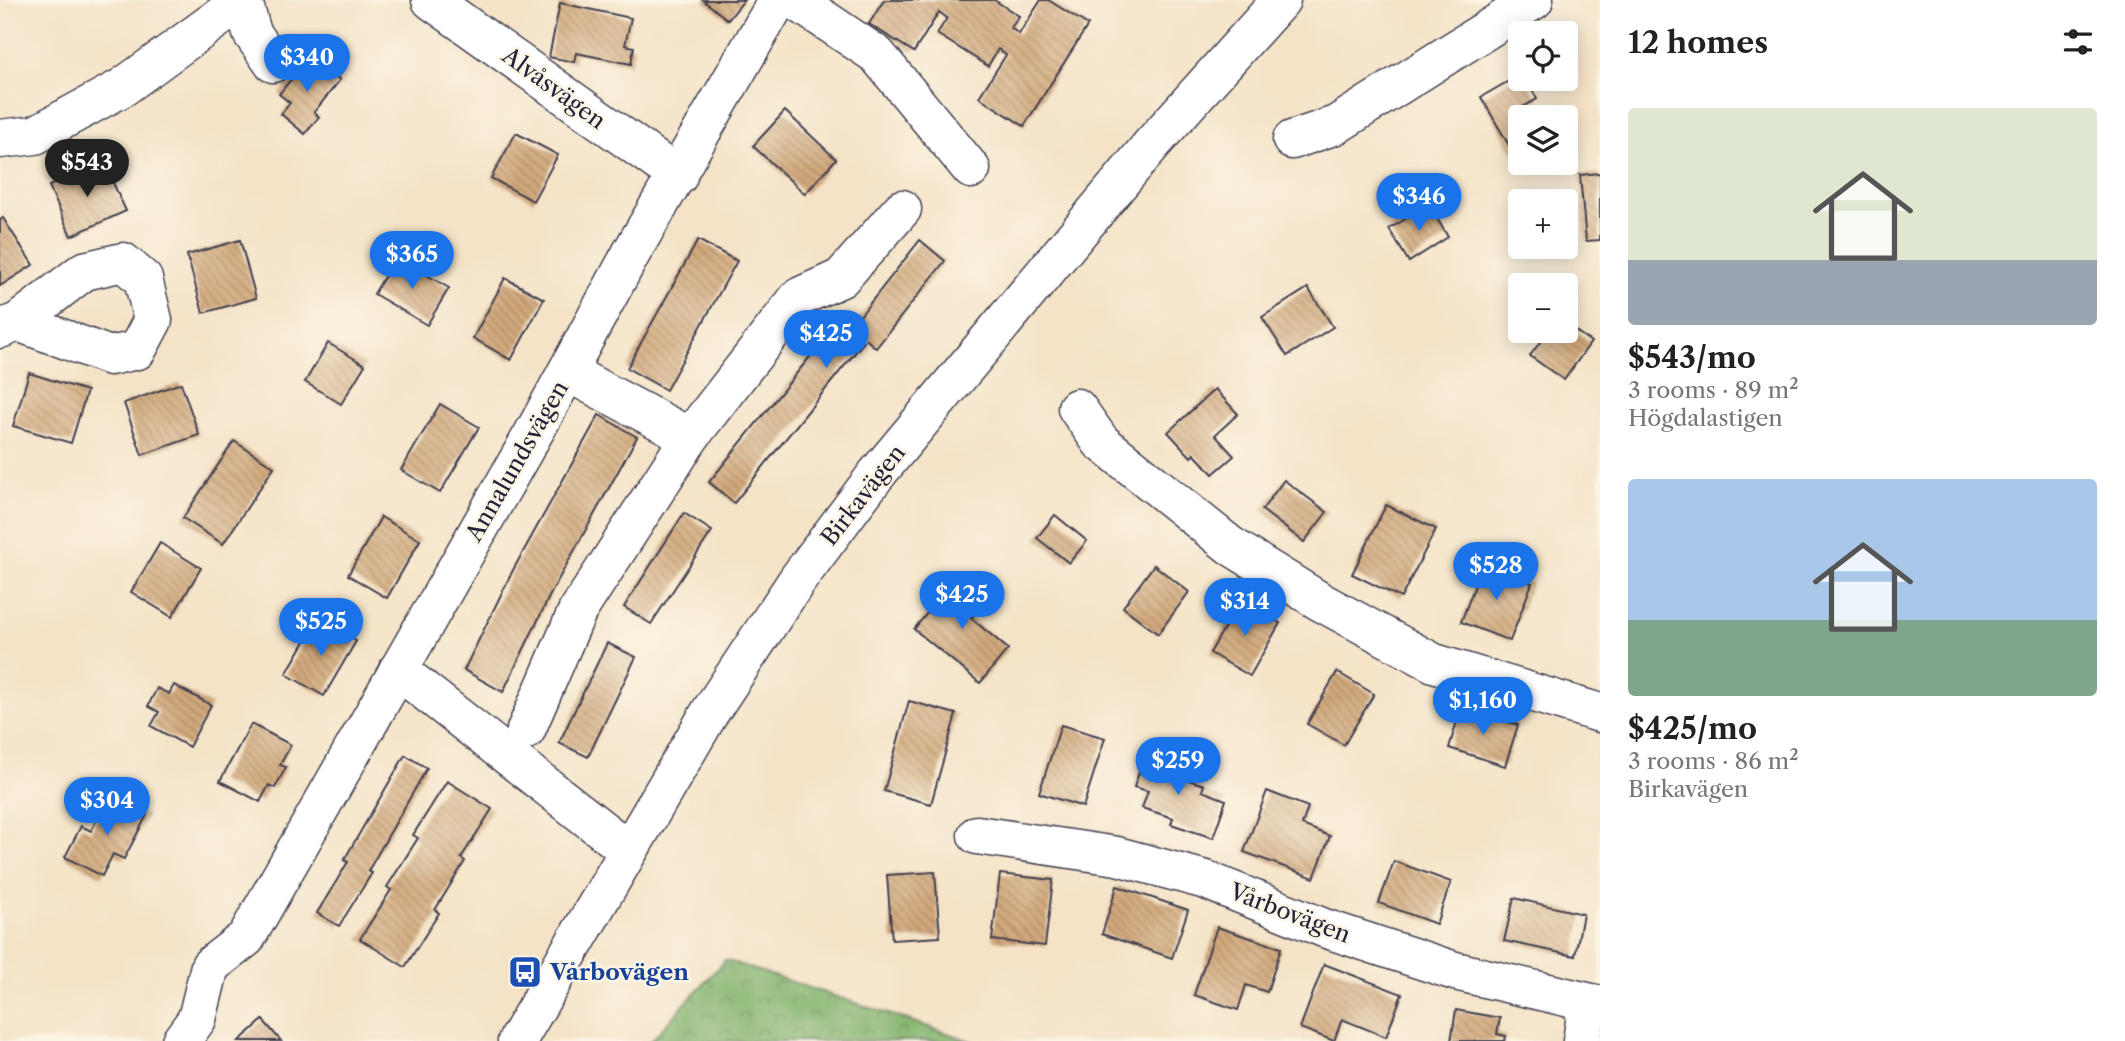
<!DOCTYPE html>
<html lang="en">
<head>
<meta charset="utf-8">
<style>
	:root { --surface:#fff; --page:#f6f6f6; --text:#222; --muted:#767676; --accent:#1a73e8 }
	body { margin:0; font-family:"Libre Caslon Text",serif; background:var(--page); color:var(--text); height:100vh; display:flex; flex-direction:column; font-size:26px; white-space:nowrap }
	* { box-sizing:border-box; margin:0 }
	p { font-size:23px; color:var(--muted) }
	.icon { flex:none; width:38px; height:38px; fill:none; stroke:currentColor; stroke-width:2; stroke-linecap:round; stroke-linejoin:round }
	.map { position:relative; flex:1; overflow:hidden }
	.sheet { display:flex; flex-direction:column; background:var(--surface); width:525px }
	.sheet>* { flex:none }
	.controls { position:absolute; left:1508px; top:21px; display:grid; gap:14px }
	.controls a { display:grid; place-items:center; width:70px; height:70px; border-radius:7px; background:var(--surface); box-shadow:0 4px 18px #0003; font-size:35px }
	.price { position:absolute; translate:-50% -60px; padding:0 16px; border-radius:24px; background:var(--accent); color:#fff; font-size:23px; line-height:46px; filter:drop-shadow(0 2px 4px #0008) }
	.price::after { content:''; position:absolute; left:50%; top:42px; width:21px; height:16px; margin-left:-10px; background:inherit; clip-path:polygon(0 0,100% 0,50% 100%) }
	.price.selected { background:#222; color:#fff }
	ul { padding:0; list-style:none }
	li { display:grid; align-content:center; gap:14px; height:371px; padding:0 28px }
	li span { display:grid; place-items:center; height:217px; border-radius:7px; color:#555 }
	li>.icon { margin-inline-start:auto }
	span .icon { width:126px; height:126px; fill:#fffc; stroke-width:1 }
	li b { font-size:30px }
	h2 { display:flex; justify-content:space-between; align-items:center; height:84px; padding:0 28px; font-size:30px }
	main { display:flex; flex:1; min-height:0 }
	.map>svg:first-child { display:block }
</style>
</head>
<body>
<main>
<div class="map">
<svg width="1600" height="1041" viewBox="0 0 1600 1041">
	<defs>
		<pattern id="forest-crowns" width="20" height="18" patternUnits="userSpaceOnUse" patternTransform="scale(1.75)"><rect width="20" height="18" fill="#83b46e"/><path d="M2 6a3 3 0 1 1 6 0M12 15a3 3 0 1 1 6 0" fill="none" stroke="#6b925c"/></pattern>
		<pattern id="building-back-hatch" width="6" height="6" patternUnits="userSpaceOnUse" patternTransform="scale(1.75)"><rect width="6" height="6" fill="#d2a97c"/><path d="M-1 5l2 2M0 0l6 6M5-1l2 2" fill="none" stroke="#aa8967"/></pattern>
	</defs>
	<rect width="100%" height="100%" fill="#fcf5e5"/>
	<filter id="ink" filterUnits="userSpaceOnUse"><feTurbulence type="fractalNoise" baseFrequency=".0143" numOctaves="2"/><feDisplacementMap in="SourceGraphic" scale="14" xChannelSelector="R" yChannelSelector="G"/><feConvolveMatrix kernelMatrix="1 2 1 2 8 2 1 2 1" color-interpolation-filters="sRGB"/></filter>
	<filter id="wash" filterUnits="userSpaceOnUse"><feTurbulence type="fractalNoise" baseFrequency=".00686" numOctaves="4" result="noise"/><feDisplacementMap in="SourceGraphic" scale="28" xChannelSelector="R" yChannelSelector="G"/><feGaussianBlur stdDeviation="1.57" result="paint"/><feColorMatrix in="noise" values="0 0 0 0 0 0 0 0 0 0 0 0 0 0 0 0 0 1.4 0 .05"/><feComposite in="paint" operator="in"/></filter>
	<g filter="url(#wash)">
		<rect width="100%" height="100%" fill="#f4e3c7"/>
		<!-- forest -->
		<path fill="url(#forest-crowns)" stroke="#526b54" stroke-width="2" d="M725 960 971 1041H651Z"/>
		<g id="blocks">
			<!-- building -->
			<g fill="url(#building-back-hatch)">
				<path d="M703 0H744L728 20Z"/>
				<path d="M884 0H994L1019 16 1011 28 1019 34 1041 0H1048L1088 25 1024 126 979 97 1006 55 998 49 988 66 937 34 947 18 939 12 914 52 869 24Z"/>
				<path d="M560 3 631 18 625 45 634 47 631 64 576 53 574 62 549 57Z"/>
				<path d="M310 56 340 80 314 112 319 117 305 134 281 114 290 103 279 94Z"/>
				<path d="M1521 74V79H1526L1537 99 1521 108 1527 117H1521V157L1517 159 1481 97Z"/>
				<path d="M785 111 836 159 805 194 753 146Z"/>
				<path d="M516 133 558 155 533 201 491 178Z"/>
				<path d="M103 161 126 211 71 236 49 186Z"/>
				<path d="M1600 173V240L1586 241 1580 175Z"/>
				<path d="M1429 205 1448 237 1409 262 1389 229Z"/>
				<path d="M3 218 33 265 0 286V220Z"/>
				<path d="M240 240 256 298 203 313 187 255Z"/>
				<path d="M698 240 737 261 666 390 627 368Z"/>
				<path d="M920 240 945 261 876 348 866 339 734 503 709 482 842 317 852 326Z"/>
				<path d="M396 257 449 288 427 325 374 294Z"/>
				<path d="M505 278 544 299 511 360 473 338Z"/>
				<path d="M1308 288 1333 327 1287 356 1262 317Z"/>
				<path d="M1566 324 1591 342 1564 380 1530 356 1548 331H1566Z"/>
				<path d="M328 343 365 365 341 404 305 382Z"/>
				<path d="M29 373 87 391 71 443 13 426Z"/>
				<path d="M181 383 199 435 142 455 124 403Z"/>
				<path d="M1215 389 1238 414 1215 435 1234 456 1213 474 1194 454 1191 457 1168 432Z"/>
				<path d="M440 404 479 427 440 493 401 470Z"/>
				<path d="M599 415 637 437 552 591 503 692 464 670 513 570Z"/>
				<path d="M234 441 274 467 223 544 183 518Z"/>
				<path d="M1284 480 1327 512 1304 542 1262 510Z"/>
				<path d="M1386 505 1436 529 1401 598 1352 574Z"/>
				<path d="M684 513 712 531 651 624 624 607Z"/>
				<path d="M1055 515 1087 541 1069 563 1037 538Z"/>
				<path d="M381 517 420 540 387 598 348 575Z"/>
				<path d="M160 543 201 568 172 617 131 592Z"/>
				<path d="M1483 564 1532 583 1510 641 1461 622Z"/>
				<path d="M1154 565 1189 592 1158 634 1123 607Z"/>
				<path d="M957 577 986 600 971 618 1008 649 980 683 914 629Z"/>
				<path d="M1240 600 1280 623 1250 676 1210 653Z"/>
				<path d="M318 619 356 641 324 696 286 674Z"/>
				<path d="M607 643 636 657 588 757 559 743Z"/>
				<path d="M1337 672 1374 694 1344 745 1307 724Z"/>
				<path d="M174 685 211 705 189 747 151 726 159 712 148 706 157 688 169 694Z"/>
				<path d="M909 701 956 714 931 804 884 791Z"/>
				<path d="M1461 708 1518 725 1505 766 1449 748Z"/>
				<path d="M251 724 291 745 280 765 286 767 275 788 269 785 260 802 220 781Z"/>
				<path d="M1061 725 1105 738 1083 807 1039 793Z"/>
				<path d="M1148 746 1166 752 1160 771 1204 785 1202 791 1226 800 1213 838 1171 824 1173 818 1142 808 1148 791 1134 787Z"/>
				<path d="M405 755 427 768 368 871 372 873 339 926 317 913 348 862 344 860Z"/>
				<path d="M447 781 492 809 461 858 465 861 435 910 439 913 405 967 360 939 391 890 387 887 418 838 413 835Z"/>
				<path d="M1267 791 1308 807 1302 825 1330 836 1314 878 1244 852Z"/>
				<path d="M109 796 147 815 124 859 113 854 102 876 65 857 81 826 91 831Z"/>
				<path d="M1394 861 1451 882 1436 924 1379 903Z"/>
				<path d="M935 872 940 937 892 940 887 875Z"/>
				<path d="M1000 874 1053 880 1045 946 992 940Z"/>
				<path d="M1117 886 1188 910 1172 958 1102 934Z"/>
				<path d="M1514 898 1583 914 1575 956 1504 941Z"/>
				<path d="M1217 927 1281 948 1267 992 1246 985 1238 1010 1194 995Z"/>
				<path d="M1324 964 1402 994 1386 1037 1342 1019 1334 1041 1300 1028Z"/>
				<path d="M1456 1010 1500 1018 1497 1034 1506 1036 1505 1041H1451Z"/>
				<path d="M263 1020 281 1041H239Z"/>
			</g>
		</g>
	</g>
	<g filter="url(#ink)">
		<use href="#blocks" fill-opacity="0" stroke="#423f50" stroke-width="2"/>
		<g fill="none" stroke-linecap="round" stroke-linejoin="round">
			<defs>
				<g id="minor">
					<path d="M431 0 678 176"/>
					<path d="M795 0 877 55 971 169"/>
					<path d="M243 1 252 33 273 63"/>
					<path d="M0 139 35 135 123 87 243 0"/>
					<path d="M1292 140 1336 125 1534 0"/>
					<path d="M0 329 18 322 84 271 123 262 143 279 153 320 137 350 110 356 18 322"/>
					<path d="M567 372 690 437"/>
					<path d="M1077 408 1101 442 1231 546 1321 602 1434 663 1600 713"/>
					<path d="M398 670 628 850"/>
					<path d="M526 730 577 612 690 437 799 297 841 278 902 209"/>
					<path d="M977 835 1117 856 1206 880 1324 928 1455 971 1600 1005"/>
					<path d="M181 1041 197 1019 210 966 246 938 537 427 633 250 778 0"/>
					<path d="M517 1041 710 712 798 579 876 475 1152 144 1281 0"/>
					<path d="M1582 1041 1588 1003"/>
				</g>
			</defs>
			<!-- minor casing -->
			<use href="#minor" stroke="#423f50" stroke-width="41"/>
			<!-- minor -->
			<use href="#minor" stroke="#fff" stroke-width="38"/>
		</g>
	</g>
	<!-- icons -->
	<defs>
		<symbol id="bus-square" viewBox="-11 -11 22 22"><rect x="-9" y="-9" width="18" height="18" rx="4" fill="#1a4fb4" stroke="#fcf5e5"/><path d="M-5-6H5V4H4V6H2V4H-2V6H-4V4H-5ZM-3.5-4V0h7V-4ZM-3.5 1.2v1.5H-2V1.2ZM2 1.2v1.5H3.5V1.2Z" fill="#fff"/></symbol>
	</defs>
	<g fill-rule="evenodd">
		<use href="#bus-square" x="506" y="953" width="38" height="38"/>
	</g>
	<g text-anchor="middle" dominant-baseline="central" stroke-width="5" stroke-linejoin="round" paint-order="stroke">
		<!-- street labels -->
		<g font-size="23" fill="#22223b" stroke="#fcf5e5">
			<text transform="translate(554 88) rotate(36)">Alvåsvägen</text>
			<text transform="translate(517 461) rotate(-60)">Annalundsvägen</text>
			<text transform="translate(863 495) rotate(-52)">Birkavägen</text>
			<text transform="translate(1290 913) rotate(21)">Vårbovägen</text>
		</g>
		<!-- transit labels -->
		<g font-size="23" font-weight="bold" fill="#164399" stroke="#fcf5e5" text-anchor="start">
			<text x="550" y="972">Vårbovägen</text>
		</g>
	</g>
</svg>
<div class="controls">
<a><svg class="icon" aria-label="locate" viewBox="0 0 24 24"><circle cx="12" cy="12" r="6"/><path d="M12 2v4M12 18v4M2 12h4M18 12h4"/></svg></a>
<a><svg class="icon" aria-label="layers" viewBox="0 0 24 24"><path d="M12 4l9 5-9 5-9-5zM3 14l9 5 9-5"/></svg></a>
<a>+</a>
<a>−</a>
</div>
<b class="price" style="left:307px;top:94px">$340</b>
<b class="price selected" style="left:87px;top:199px">$543</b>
<b class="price" style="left:1419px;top:233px">$346</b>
<b class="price" style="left:412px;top:291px">$365</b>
<b class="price" style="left:826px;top:370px">$425</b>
<b class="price" style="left:1496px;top:602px">$528</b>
<b class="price" style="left:962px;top:631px">$425</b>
<b class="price" style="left:1245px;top:638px">$314</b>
<b class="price" style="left:321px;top:658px">$525</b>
<b class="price" style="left:1483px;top:737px">$1,160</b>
<b class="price" style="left:1178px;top:797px">$259</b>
<b class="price" style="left:107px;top:837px">$304</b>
</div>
<section class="sheet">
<h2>12 homes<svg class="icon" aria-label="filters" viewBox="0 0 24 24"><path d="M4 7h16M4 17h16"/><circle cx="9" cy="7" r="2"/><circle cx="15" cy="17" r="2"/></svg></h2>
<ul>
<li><span style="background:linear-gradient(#dfe7d0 70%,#9aa5b1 0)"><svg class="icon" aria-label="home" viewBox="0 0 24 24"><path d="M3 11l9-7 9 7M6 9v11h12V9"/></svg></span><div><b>$543/mo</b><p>3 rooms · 89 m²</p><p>Högdalastigen</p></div></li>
<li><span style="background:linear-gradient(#a9c7e8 65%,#7fa58c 0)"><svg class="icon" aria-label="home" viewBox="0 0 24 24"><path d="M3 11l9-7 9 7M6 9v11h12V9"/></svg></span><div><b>$425/mo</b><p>3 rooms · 86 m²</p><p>Birkavägen</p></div></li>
</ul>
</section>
</main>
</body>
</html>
